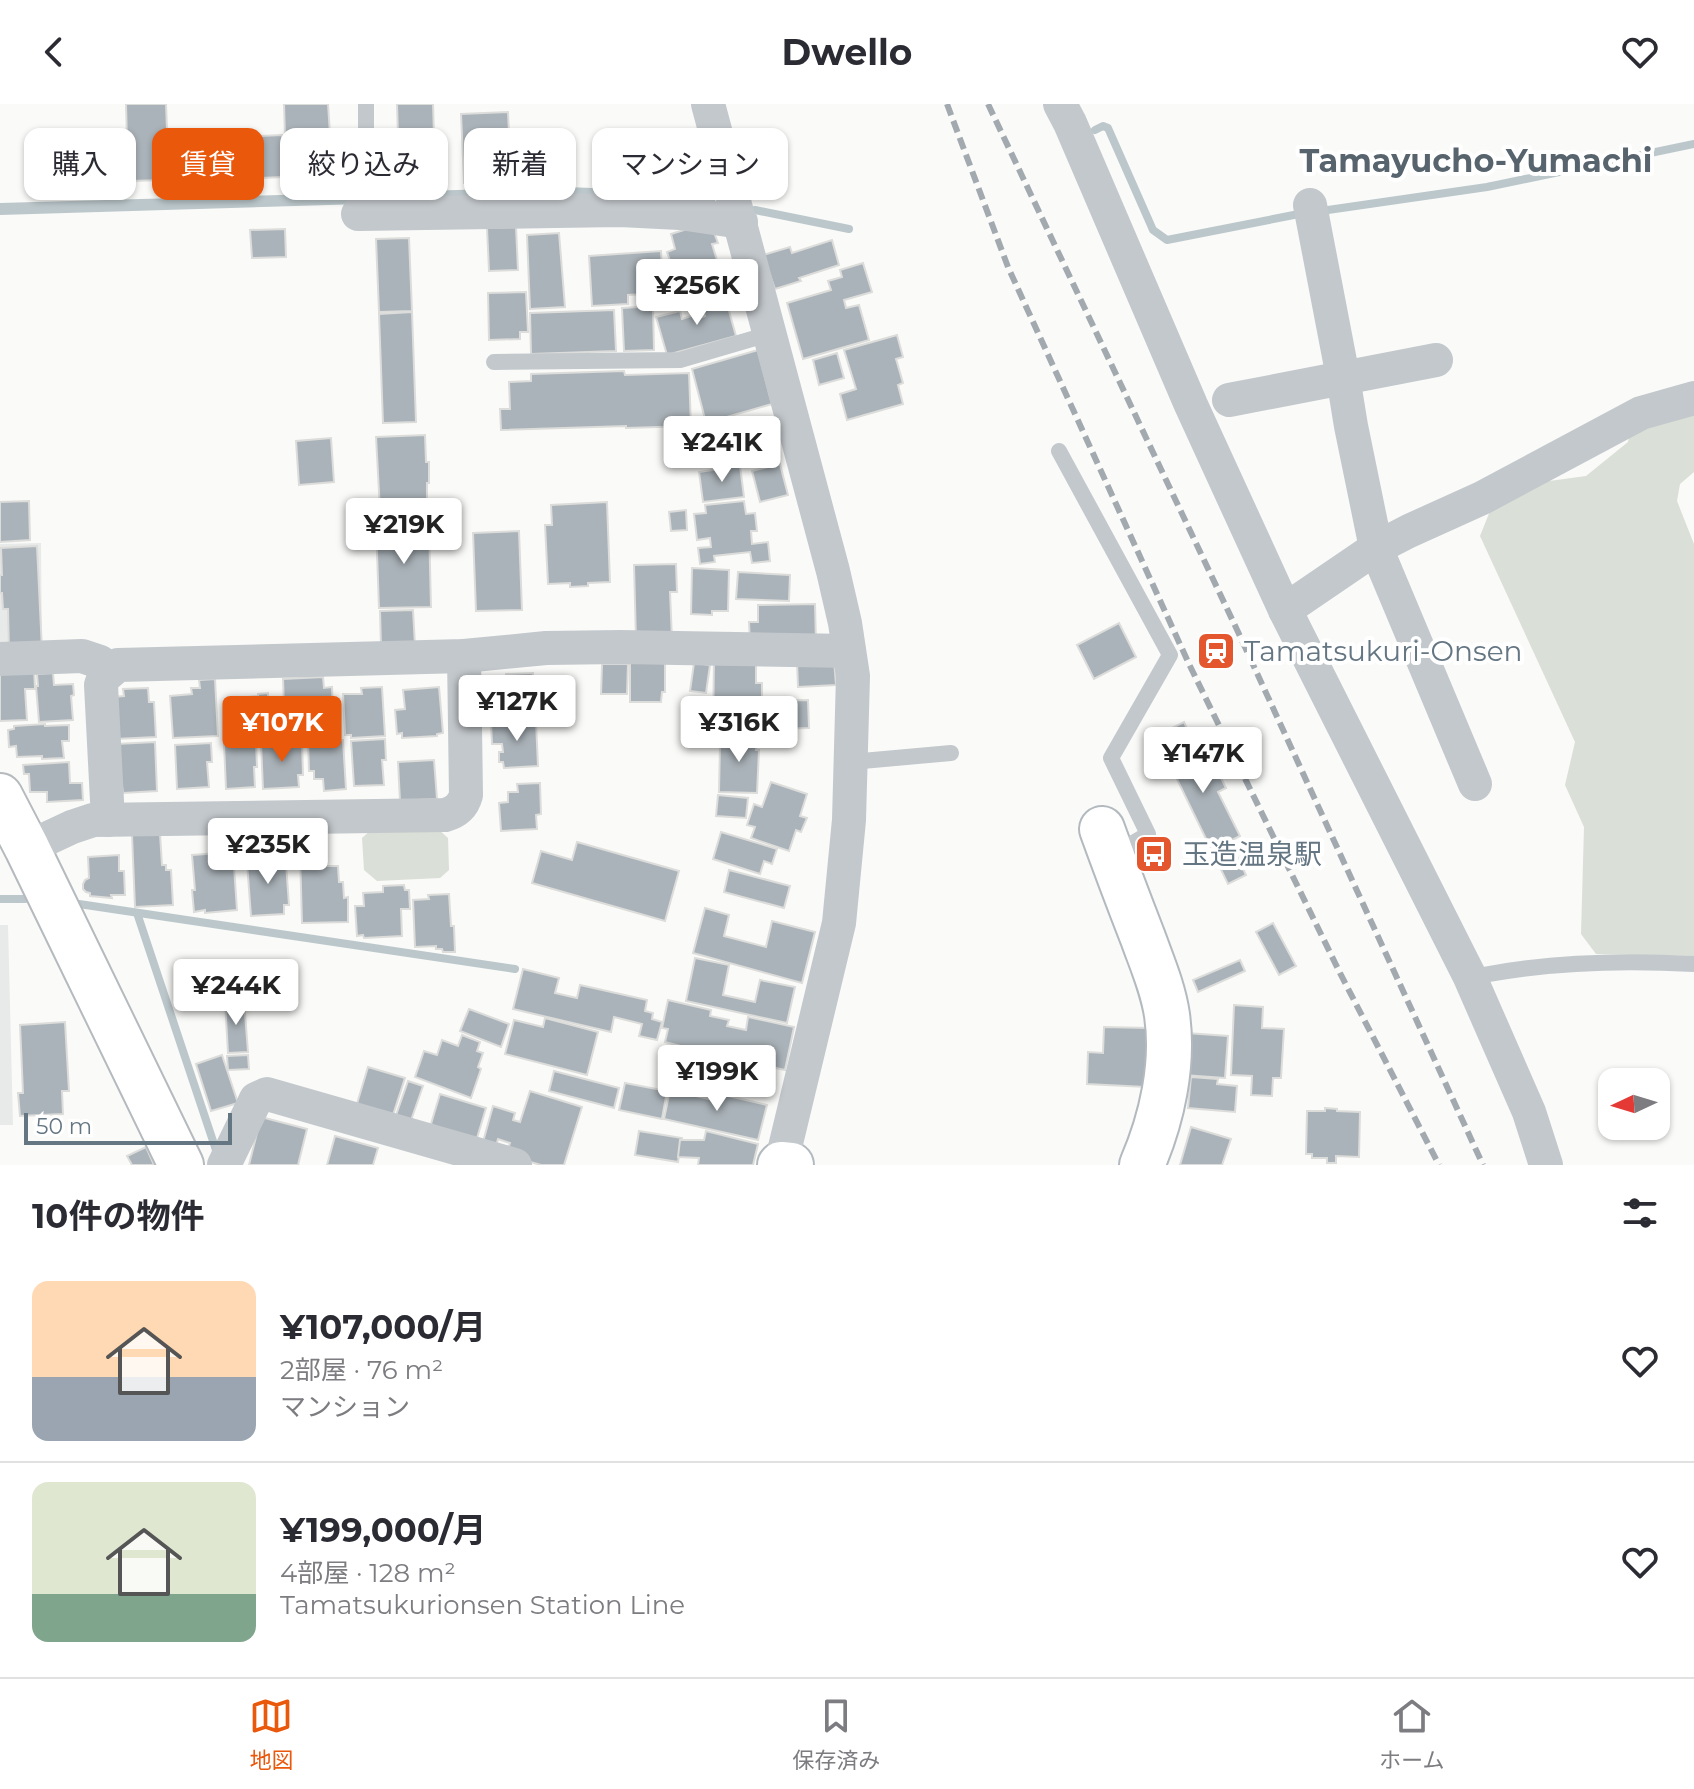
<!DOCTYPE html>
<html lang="ja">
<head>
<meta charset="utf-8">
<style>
	:root { --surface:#fff; --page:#f7f7f7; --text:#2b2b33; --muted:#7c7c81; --line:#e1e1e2; --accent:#ea580c }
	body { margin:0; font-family:Montserrat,"Noto Sans JP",sans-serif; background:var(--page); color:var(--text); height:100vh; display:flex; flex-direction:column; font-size:30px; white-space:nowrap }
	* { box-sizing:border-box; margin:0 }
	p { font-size:26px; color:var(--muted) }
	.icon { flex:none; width:44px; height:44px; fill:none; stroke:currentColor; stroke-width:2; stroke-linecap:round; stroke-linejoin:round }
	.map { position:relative; height:1061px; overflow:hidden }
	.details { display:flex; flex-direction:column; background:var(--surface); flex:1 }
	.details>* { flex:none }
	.hud { position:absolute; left:24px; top:24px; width:800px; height:72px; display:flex; gap:16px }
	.needle { width:52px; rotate:266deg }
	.controls { position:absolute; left:1598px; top:964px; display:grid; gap:16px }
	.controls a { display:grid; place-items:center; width:72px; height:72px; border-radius:16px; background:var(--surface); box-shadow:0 2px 6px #0004; font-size:40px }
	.scale { position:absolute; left:24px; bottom:20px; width:208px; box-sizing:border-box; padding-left:8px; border:4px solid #657683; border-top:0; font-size:22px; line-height:28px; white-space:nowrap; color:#657683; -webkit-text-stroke:6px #fff; paint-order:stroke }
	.price { position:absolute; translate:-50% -68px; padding:0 18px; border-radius:8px; background:#fff; color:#222; font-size:26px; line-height:52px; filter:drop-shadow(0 2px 4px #0008) }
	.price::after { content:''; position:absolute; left:50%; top:48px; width:24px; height:18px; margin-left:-12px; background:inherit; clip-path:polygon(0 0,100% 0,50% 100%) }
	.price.selected { background:var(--accent); color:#fff }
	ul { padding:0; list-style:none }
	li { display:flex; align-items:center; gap:24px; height:200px; padding:0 32px }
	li+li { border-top:2px solid var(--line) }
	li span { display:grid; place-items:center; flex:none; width:224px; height:160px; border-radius:16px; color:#555 }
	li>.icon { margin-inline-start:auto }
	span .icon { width:96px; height:96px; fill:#fffc; stroke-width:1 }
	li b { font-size:34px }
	h2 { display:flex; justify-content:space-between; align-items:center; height:96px; padding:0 32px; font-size:34px }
	.chip { padding:0 28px; border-radius:16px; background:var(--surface); box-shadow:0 2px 6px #0004; font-size:28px; line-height:72px }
	.chip.selected { background:var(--accent); color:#fff }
	header { display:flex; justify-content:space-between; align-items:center; height:104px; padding:0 32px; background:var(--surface); font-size:36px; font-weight:700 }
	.tabs { display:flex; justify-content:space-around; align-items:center; height:112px; border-top:2px solid var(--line); background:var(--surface); font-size:22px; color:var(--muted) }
	.tabs a { display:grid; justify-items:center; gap:4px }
	.tabs .selected { color:var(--accent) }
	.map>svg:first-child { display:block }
</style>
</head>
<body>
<header><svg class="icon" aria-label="back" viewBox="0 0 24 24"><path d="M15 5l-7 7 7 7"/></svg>Dwello<svg class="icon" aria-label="heart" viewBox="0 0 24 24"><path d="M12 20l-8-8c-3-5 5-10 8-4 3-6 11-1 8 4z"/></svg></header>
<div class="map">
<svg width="1694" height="1061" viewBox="0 0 1694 1061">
	<rect width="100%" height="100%" fill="#fafaf8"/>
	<!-- built -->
	<g fill="#e8e9e9">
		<path d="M41 439 42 548 0 550V440Z"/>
		<path d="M0 821H8L13 1021H0Z"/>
	</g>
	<!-- green -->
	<g fill="#dadfd7">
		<path d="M1694 308V368L1680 380 1677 397 1694 440V852L1596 850 1581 830 1584 723 1565 681 1575 638 1480 432 1490 407 1542 378 1586 372 1628 338 1631 325Z"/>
		<path d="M437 724 448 734 449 766 440 774 377 777 364 766 362 734 371 726Z"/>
	</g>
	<!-- water -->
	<path fill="#bbc7cb" d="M567 83 692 88 715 94 716 102 630 92 0 111V99Z"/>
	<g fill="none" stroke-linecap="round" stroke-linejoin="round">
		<!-- stream -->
		<g stroke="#bbc7cb" stroke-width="8">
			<path d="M1095 26 1103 22 1108 24 1153 126 1167 136 1304 109"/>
			<path d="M755 106 849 125"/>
			<path d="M1321 107 1487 83 1694 40"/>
			<path d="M0 795H25"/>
			<path d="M79 800 515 865"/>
			<path d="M137 809 217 1049"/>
		</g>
	</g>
	<!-- building -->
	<g fill="#aab3b9" stroke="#dcdcda" stroke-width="2">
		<path d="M126 0H166L169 76 128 77Z"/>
		<path d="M284 0H328L330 30 285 33Z"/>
		<path d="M397 0H433L434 31 398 32Z"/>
		<path d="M508 8 510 48H507L508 60H506L507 77 464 79 461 10Z"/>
		<path d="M282 31 284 73 211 76 209 34Z"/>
		<path d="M433 34 434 68 440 67V82L399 83 397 35Z"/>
		<path d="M329 36 330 81 292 83 291 69 289 70 287 37Z"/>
		<path d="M363 57 364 82 338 83 337 58Z"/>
		<path d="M710 118 718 139 712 140 726 185 684 199 667 148 675 145 671 130Z"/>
		<path d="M516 123 518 166 489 167 487 124Z"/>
		<path d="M285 125 286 153 252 154 250 126Z"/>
		<path d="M559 129 565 203 530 205 527 131Z"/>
		<path d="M409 134 412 207 379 208 376 135Z"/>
		<path d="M832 136 839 161 799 174 801 177 775 185 763 151 790 143 792 149Z"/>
		<path d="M661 147 663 189 628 191V200L592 202 589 152Z"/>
		<path d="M863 159 872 188 844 196 846 204 859 201 869 236 803 255 787 199 831 186 828 177 842 173 840 166Z"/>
		<path d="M526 188 528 228H520V235L489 236 488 189Z"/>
		<path d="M724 189 736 232 667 251 656 213 680 207 682 215 694 211 696 215 705 212 701 196Z"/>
		<path d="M653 202 654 246 624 247 622 204Z"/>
		<path d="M614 206 616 247 531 250 530 209Z"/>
		<path d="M412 208 416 318 383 319 379 210Z"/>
		<path d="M897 231 903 253 896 255 903 279 898 281 903 300 847 316 840 290 856 285 844 246Z"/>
		<path d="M758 246 772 300 706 319 692 265Z"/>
		<path d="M837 249 844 274 819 281 813 256Z"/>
		<path d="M624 267 625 271 689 269 691 322 626 324V322L501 326 500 305H510L509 278 531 277V270Z"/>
		<path d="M425 331 426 358H429V379H427V404L380 406 376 333Z"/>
		<path d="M331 334 334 378 299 381 296 337Z"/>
		<path d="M780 360 788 391 760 398 752 367Z"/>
		<path d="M740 362 744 393 703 398 699 368Z"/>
		<path d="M29 397 30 436 0 438V398Z"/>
		<path d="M744 397 746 410 755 409 757 427H751L752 440 768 438 770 457 752 459 750 448 714 452 715 458 700 460 698 444 711 443 710 434 697 436 694 410 706 409 705 401Z"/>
		<path d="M607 398 610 478 588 479V482L570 483V479L548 480 545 421H552L551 401Z"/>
		<path d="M686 406 687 426 671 427 669 408Z"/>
		<path d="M429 421 431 503 379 504 376 422Z"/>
		<path d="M519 427 522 506 476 507 473 429Z"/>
		<path d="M37 442 42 546 9 547 8 505H3L2 489H0V471H2L1 444Z"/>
		<path d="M676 460 677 488H670L672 535 636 536 634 461Z"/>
		<path d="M692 464 729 466 728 507H712V511L691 510Z"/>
		<path d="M738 468 790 471 789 497 736 495Z"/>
		<path d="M815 500 816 538 750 539 749 518H758V501Z"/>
		<path d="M413 506 415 541 381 542 380 507Z"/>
		<path d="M1119 519 1136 553 1094 575 1077 541Z"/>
		<path d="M714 555H756V579H762V610L773 611V626L713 624Z"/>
		<path d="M630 556H665V588H662L661 598H630Z"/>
		<path d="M834 556 836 581 798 583 797 558Z"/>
		<path d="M694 559 710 561 706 589 690 587Z"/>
		<path d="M602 560H628L627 590H601Z"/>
		<path d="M34 562 35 585H25L27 616 0 617V569Z"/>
		<path d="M53 569 54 581 73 580 74 591 71 592 73 616 39 618 36 582H38L37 570Z"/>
		<path d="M533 569 534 614 498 615V591H506V570Z"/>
		<path d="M323 573 324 584 332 583 334 632 293 634V630L285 631 283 575Z"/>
		<path d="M215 575 218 632 173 634 170 592 192 590 191 584H200L199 576Z"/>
		<path d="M382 583 385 632 351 634V631H345L343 590H362L361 584Z"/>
		<path d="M439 583 443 629 437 630V632L402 634V629L397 630 395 606 405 605 403 586Z"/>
		<path d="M148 584 149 598H154L156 633 115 635 113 593 124 592 123 585Z"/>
		<path d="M268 589V599H271L273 633 237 635 234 594 258 592V590Z"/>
		<path d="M808 596 809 624 777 625 776 597Z"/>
		<path d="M536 617 538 662 504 664 503 658H499V648H503L502 640H492L491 619Z"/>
		<path d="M1184 618 1191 634 1199 630 1226 684 1218 688 1240 732 1230 737 1246 771 1228 780 1156 632Z"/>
		<path d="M45 620V622L69 621V637H62L64 654 42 655V652L17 653 16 642 9 643 8 626 14 625V622Z"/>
		<path d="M731 628 757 629 756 646H759L757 689 719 688 720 640H730Z"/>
		<path d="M385 635 386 656H382L384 681 354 682 351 637Z"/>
		<path d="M343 636 346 685 324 687 323 675H314V667H309L308 637Z"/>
		<path d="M302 637 303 671H298L299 683 263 685 261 639Z"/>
		<path d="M155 638 157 687 123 689 116 640Z"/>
		<path d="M256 638 257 663H254L255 683 226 685 224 640Z"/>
		<path d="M211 639 212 658H207L209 683 177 685 175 641Z"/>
		<path d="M434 656 437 695 400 697 398 658Z"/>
		<path d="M69 658 70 679H82L83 696 47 698V688H30L29 670H24L23 661Z"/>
		<path d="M771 678 807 690 800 712 807 714 801 728 796 726 789 747 751 734 755 723 747 721 754 700 762 703Z"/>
		<path d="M540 679 541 710 536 711 537 725 501 727 499 699 508 698V688H518L517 680Z"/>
		<path d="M718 691 748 694 746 714 716 712Z"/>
		<path d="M721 728 777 745 772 760 764 757 760 770 713 755Z"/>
		<path d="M160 730 162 761H166V766H171L173 801 135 803 132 731Z"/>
		<path d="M577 738 679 767 665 817 532 779 541 747 572 756Z"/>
		<path d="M233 748 237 806 205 809V806L194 808 192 786H195L192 751Z"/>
		<path d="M271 750V753H275V760L286 759 289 801H284V810L251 812 247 759H256V751Z"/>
		<path d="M300 750H326V762H338L339 778H343L344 794 348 793V818L302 819Z"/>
		<path d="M119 751V767H124L125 791H111L112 794 90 792V789L86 788 83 785V780L85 776 89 774 88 753Z"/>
		<path d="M729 766 790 782 784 804 724 788Z"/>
		<path d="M404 781 405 786H409L410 805H401L402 832 364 834 363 831 357 832 355 802H364L363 789 383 788V782Z"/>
		<path d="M449 790 451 822H454L455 848H443L442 845H436V842L415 843 413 796 429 795 428 791Z"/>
		<path d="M705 804 729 811 724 832 766 843 772 817 815 828 802 879 693 849Z"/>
		<path d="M1273 819 1296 862 1279 871 1256 828Z"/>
		<path d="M695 854 729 861 723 891 755 898 760 876 795 883 787 919 686 897Z"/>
		<path d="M1240 856 1245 867 1198 888 1193 876Z"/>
		<path d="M523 865 559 874 555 889 577 894 580 881 647 896 645 907 653 909 652 915 662 918 657 936 639 932 642 920 614 913 611 928 513 905Z"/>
		<path d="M244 896 248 948 228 949 225 897Z"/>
		<path d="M668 896 711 906 710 912 729 916 727 922 746 926 748 913 794 923 785 966 740 956 741 953 697 943 696 946 665 938 668 925 662 924Z"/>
		<path d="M1234 901 1263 903 1262 924 1284 925 1281 974H1273L1272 992 1251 991 1252 972 1231 971Z"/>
		<path d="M469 905 509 920 501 943 460 927Z"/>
		<path d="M545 914 598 928 587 971 505 950 514 916 543 923Z"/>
		<path d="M65 918 69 987H62L63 1010 20 1012 18 989H23L20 921Z"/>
		<path d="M1104 923 1148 924 1146 983 1087 980 1088 948 1103 949Z"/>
		<path d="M1186 929 1228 932 1225 974 1183 971Z"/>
		<path d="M462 931 480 938 477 947 483 949 478 963 481 965 471 994 415 973 424 947 437 951 442 936 458 942Z"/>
		<path d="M222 951 238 999 211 1007 196 960Z"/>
		<path d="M248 951 249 965 228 966 227 952Z"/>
		<path d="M672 952 709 960 704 987 667 979Z"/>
		<path d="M368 963 405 974 392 1014 356 1003Z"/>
		<path d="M554 967 619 984 614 1004 549 987Z"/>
		<path d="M1191 973 1218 975 1217 980 1237 982 1235 1008 1188 1004Z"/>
		<path d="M408 977 423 982 409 1022 394 1017Z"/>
		<path d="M625 979 667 987 662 1015 619 1006Z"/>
		<path d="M670 986 709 995 711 988 767 1001 758 1036 664 1015Z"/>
		<path d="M530 987 582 1003 564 1061H541L506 1051 510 1039 498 1035 494 1049 481 1045 493 1002 515 1009 513 1016 520 1018Z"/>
		<path d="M440 990 486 1004 474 1044 431 1020Z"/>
		<path d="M1325 1004 1337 1005V1007L1360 1008 1359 1053 1336 1052V1059H1327V1054H1312V1050H1306L1307 1007H1325Z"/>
		<path d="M261 1013 307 1025 298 1061H249Z"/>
		<path d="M1191 1023 1231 1035 1222 1061H1180Z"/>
		<path d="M639 1027 682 1034 678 1058 635 1051Z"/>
		<path d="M706 1027 758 1040 753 1061H698L699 1054 678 1053 680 1036H704Z"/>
		<path d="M335 1032 378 1044 373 1061H327Z"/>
		<path d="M146 1043 154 1061H132L127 1052Z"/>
	</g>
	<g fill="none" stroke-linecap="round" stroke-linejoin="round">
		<defs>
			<g id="secondary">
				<path d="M1102 725C1115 761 1129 798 1143 834 1152 859 1163 884 1167 911 1174 960 1162 1015 1142 1061"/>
				<path d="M780 1061 781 1060 791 1061"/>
			</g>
			<path id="primary" d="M0 692 27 744 181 1061"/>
		</defs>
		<!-- secondary casing -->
		<use href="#secondary" stroke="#b3babf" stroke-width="48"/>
		<!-- primary casing -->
		<use href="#primary" stroke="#b5babe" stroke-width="48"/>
		<!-- service -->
		<g stroke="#c3c8cc" stroke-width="16">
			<path d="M366 0V49"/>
			<path d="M494 258 680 256 769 230"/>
			<path d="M1059 347 1170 551 1111 654 1148 730 1113 751"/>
			<path d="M851 658 951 649"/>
			<path d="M1483 871C1552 858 1625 856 1694 860"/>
		</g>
		<!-- minor -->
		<g stroke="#c3c8cc" stroke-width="34">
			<path d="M708 0 833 467 845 519 853 572 849 716 839 819 781 1060"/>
			<path d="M1060 0 1070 19 1191 301 1285 506 1469 871 1529 1008 1546 1061"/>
			<path d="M1310 101 1343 273 1351 322 1376 444 1475 680"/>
			<path d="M358 110 620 106 680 109 741 118"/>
			<path d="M1229 296 1436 256"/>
			<path d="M1285 506 1376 444 1409 427 1482 394 1641 309 1694 294"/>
			<path d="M0 555 82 552 100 558 110 567"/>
			<path d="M108 716 101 581 104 573 118 561 464 552 546 544 620 543 849 547"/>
			<path d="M27 744 72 723 93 716 445 711C456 708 463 702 466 691L464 552"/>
			<path d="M224 1061 256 995 267 990 515 1061"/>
		</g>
		<!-- secondary -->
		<use href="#secondary" stroke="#fff" stroke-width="44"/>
		<!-- primary -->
		<use href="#primary" stroke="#fff" stroke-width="44"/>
		<!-- rail -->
		<g stroke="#a2aab0" stroke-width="6" stroke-dasharray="12 6" stroke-linecap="butt">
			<path d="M947 0 1008 163 1189 560 1340 869 1439 1061"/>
			<path d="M988 0 1239 530 1483 1061"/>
		</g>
	</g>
	<!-- icons -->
	<defs>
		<symbol id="station-square" viewBox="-11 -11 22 22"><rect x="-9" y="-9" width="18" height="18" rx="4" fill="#e4572e" stroke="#fff"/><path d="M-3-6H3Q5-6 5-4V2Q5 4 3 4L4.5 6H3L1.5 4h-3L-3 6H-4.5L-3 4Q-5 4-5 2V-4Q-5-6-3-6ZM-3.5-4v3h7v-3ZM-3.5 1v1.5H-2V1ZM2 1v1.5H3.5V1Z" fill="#fff"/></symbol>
		<symbol id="bus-square" viewBox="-11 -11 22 22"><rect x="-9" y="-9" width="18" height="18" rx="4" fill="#e4572e" stroke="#fff"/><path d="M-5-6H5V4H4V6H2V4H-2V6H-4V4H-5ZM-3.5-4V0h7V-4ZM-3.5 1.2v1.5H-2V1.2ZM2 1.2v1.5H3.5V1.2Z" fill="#fff"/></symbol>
	</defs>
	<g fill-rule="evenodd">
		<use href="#station-square" x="1194" y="525" width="44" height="44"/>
		<use href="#bus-square" x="1132" y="728" width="44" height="44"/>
	</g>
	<g text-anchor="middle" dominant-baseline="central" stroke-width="8" stroke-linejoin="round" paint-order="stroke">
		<!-- poi labels -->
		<g font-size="28" fill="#657683" stroke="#fff" text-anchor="start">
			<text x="1244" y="547">Tamatsukuri-Onsen</text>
			<text x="1182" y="750">玉造温泉駅</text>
		</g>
		<!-- quarter labels -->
		<g font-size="32" font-weight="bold" fill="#57646e" stroke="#fff">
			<text x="1476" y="56">Tamayucho-Yumachi</text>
		</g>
	</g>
</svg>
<div class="controls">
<a><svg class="needle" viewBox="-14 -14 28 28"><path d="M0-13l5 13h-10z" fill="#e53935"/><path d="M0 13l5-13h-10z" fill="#7c7c81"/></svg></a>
</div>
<div class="scale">50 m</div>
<b class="price" style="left:697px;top:223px">¥256K</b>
<b class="price" style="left:722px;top:380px">¥241K</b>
<b class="price" style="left:404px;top:462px">¥219K</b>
<b class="price" style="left:517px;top:639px">¥127K</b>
<b class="price selected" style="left:282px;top:660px">¥107K</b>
<b class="price" style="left:739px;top:660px">¥316K</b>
<b class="price" style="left:1203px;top:691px">¥147K</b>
<b class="price" style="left:268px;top:782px">¥235K</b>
<b class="price" style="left:236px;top:923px">¥244K</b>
<b class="price" style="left:717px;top:1009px">¥199K</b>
<div class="hud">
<a class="chip">購入</a>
<a class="chip selected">賃貸</a>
<a class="chip">絞り込み</a>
<a class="chip">新着</a>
<a class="chip">マンション</a>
</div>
</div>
<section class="details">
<h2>10件の物件<svg class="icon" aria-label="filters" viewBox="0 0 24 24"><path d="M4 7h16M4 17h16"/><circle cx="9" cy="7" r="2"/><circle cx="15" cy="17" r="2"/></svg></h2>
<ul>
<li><span style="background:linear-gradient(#ffd9b3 60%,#9aa5b1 0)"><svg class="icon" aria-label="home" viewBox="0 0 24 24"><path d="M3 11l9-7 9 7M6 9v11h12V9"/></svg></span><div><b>¥107,000/月</b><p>2部屋 · 76 m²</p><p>マンション</p></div><svg class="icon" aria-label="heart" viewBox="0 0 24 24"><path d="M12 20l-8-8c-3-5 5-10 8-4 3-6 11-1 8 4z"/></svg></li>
<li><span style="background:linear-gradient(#dfe7d0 70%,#7fa58c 0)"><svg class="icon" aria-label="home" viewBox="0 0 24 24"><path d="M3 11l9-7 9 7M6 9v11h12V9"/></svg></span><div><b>¥199,000/月</b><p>4部屋 · 128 m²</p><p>Tamatsukurionsen Station Line</p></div><svg class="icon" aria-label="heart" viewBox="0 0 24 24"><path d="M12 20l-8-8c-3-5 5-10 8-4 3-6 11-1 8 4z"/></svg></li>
</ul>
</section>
<nav class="tabs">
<a class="selected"><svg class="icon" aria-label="map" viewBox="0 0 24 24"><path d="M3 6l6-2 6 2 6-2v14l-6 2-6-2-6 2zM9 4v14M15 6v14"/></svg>地図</a>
<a><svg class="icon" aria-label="saved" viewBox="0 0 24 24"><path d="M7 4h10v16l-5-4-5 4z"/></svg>保存済み</a>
<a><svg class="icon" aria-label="home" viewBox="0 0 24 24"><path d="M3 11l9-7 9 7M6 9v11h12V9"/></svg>ホーム</a>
</nav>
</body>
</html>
